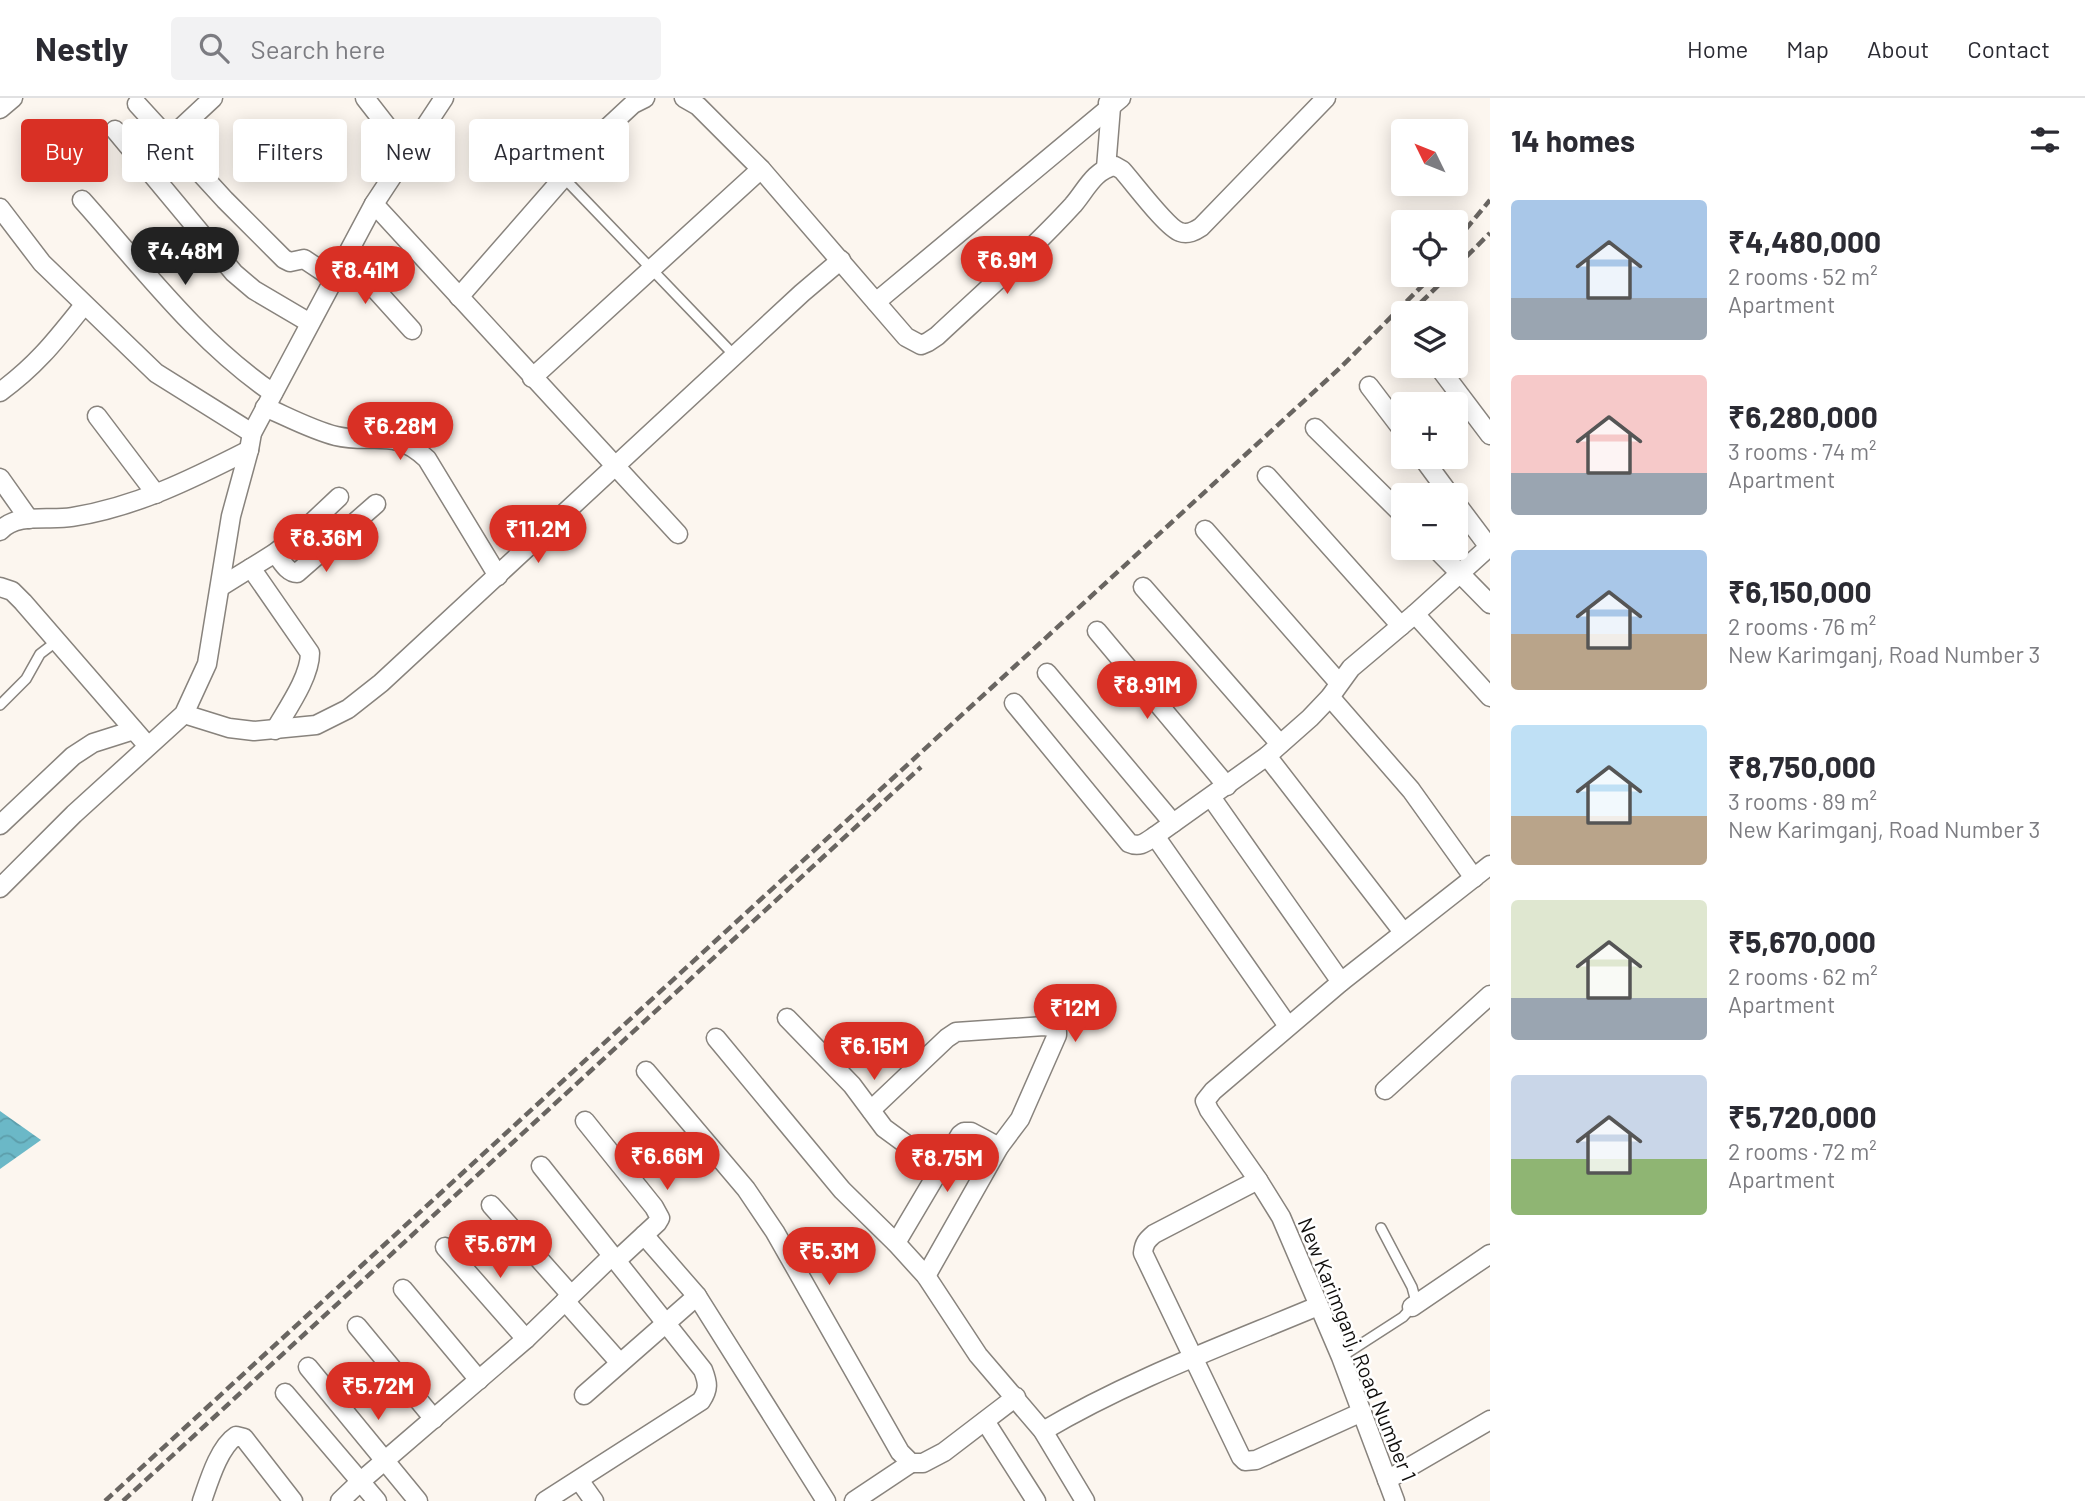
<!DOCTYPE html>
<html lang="en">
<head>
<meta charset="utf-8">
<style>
	:root { --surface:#fff; --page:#f2f2f3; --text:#2b2b33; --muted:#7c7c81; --line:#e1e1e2; --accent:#d93025 }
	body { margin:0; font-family:Barlow,sans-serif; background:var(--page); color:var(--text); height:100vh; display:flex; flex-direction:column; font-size:26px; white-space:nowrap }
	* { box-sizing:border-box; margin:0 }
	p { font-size:23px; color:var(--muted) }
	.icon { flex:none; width:38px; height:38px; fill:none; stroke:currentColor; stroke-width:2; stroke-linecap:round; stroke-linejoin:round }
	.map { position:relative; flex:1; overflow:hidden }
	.sheet { display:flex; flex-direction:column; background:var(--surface); width:595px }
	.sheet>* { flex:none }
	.top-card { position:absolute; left:21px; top:21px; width:665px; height:63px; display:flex; gap:14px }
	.needle { width:46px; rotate:313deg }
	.tools { position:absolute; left:1391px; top:21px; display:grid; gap:14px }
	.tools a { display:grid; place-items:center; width:77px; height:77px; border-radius:7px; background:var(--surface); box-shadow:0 4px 18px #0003; font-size:35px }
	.price { position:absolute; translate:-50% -60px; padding:0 16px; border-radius:24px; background:var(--accent); color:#fff; font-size:23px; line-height:46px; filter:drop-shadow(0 2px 4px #0008) }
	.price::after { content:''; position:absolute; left:50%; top:42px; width:21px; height:16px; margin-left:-10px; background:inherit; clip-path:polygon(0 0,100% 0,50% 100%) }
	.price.current { background:#222; color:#fff }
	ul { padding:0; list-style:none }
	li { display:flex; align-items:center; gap:21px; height:175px; padding:0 21px }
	li span { display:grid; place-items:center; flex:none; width:196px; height:140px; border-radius:7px; color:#555 }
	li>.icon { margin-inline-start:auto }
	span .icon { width:84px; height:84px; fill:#fffc; stroke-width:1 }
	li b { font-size:30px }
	h2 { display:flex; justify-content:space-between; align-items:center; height:84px; padding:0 21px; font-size:30px }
	.chip { padding:0 24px; border-radius:7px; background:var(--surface); box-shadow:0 4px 18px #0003; font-size:24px; line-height:63px }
	.chip.current { background:var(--accent); color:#fff }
	header { display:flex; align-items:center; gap:42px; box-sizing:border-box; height:98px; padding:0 35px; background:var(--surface); border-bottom:2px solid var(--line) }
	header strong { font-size:33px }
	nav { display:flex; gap:38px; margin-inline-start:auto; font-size:24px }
	.search { width:490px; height:63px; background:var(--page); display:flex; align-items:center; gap:18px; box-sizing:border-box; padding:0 24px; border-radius:7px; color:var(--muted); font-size:26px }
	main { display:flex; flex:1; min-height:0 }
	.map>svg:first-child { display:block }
</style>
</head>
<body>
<header>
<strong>Nestly</strong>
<div class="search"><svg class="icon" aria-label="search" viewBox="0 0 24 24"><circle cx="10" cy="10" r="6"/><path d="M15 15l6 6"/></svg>Search here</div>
<nav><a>Home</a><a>Map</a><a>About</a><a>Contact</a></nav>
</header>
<main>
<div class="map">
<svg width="1490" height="1403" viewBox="0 0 1490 1403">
	<defs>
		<pattern id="water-waves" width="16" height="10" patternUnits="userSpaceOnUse" patternTransform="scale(1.75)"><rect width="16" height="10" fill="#6bb8c7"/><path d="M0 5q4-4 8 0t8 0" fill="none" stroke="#5c9daa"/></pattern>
	</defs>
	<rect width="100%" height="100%" fill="#fcf6ef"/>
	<!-- water -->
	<path fill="url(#water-waves)" d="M0 1013 41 1042 0 1071Z"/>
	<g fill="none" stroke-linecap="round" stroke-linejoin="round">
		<defs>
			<g id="service">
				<path d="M563 79 734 257"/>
				<path d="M0 607 26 581 40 556 57 543"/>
				<path d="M1341 1259 1403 1219 1412 1209 1415 1200 1412 1189 1381 1130"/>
			</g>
			<g id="minor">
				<path d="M365 0 407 54"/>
				<path d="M684 0 698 8 761 71 906 239 921 247 928 244 937 238C983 195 1031 153 1073 107 1086 92 1094 72 1115 68L1122 72C1133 84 1167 130 1180 134 1188 137 1195 133 1201 129L1326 0"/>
				<path d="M137 6 225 102 284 161 290 164 304 161 334 181"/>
				<path d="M0 11 13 0"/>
				<path d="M115 32 234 175 254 192 310 225"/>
				<path d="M169 41 213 0"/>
				<path d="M1106 70 1111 9 1108 5"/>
				<path d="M82 102C141 168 199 245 273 295"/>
				<path d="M374 106 678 436"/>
				<path d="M0 110 42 165 156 275 252 335"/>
				<path d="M346 159 412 232"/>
				<path d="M459 199 605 32 633 6 645 0"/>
				<path d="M876 204 1121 0"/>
				<path d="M1438 268 1490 337"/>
				<path d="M532 280 761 71"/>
				<path d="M1369 288 1404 334"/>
				<path d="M0 294C37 267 56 242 84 207"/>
				<path d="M265 309C288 319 312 332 336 338 374 347 394 329 427 361L498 478"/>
				<path d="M97 318 156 396"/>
				<path d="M1315 330 1404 418"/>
				<path d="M1422 359 1450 397"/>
				<path d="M1267 378 1401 528"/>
				<path d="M0 380 29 421"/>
				<path d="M1456 405 1489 449"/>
				<path d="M1205 432 1339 585"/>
				<path d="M0 433C17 414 49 423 72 419 136 409 192 381 249 352"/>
				<path d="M1435 450 1490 506"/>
				<path d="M275 455C281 462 287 475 297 475L376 406"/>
				<path d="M251 470 310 555C310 579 287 611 275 632"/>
				<path d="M0 489 12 493 23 504 148 648"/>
				<path d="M220 489 275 455 305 431 339 399"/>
				<path d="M1143 489 1280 646"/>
				<path d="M1415 516 1490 599"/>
				<path d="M1097 533 1227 688"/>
				<path d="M1047 575 1173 725"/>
				<path d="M1330 599 1411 692 1474 780"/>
				<path d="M1014 605 1129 745C1140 750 1146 744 1155 738L1288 928"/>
				<path d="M184 616 229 630 254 633 316 627 348 611 381 585 802 195 841 162"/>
				<path d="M1267 658 1403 834"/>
				<path d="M1211 699 1341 884"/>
				<path d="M0 727 73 658 93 645 134 632"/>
				<path d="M1155 738 1267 658 1310 620 1330 599 1351 570 1415 516 1490 448"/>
				<path d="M0 790 74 716 184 616 207 566 231 418 249 352 252 335 374 106 444 0"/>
				<path d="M787 920 852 987 884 1030 940 1071"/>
				<path d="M716 940 842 1092 896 1145 926 1178 978 1257 1043 1333 1085 1403"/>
				<path d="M646 973 746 1091 775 1134 900 1354 911 1365H923L944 1354 1016 1299"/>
				<path d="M1385 992 1490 897"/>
				<path d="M871 1012 947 940 956 934 1044 928 1051 929 1057 934V937L1020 1021 999 1049 926 1178"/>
				<path d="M585 1023 654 1109 660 1120 657 1125 616 1163"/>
				<path d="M541 1068 703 1272C708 1285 709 1291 701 1303L545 1403"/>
				<path d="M1258 1082 1154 1136C1147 1142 1144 1145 1143 1155L1241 1359 1245 1363 1256 1362 1362 1314"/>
				<path d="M491 1107 571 1197"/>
				<path d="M644 1137 697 1198 826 1403"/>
				<path d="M896 1145 960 1037 964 1034H971L999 1049"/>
				<path d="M445 1149 526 1241"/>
				<path d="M403 1191 479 1282"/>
				<path d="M565 1203 620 1265"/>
				<path d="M1412 1209 1490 1156"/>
				<path d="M357 1228 434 1321"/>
				<path d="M308 1269 418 1403"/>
				<path d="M285 1295 377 1403"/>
				<path d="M584 1297 697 1198"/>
				<path d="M985 1323 1036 1403"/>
				<path d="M1043 1333C1129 1282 1225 1247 1318 1208"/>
				<path d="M579 1382 594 1403"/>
				<path d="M1387 1382 1490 1322"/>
				<path d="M202 1403C209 1383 219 1349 236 1338L244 1340 293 1403"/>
				<path d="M340 1403 361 1383 526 1241 612 1158"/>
				<path d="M854 1403 911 1365"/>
				<path d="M1395 1403 1341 1259 1281 1119 1258 1082 1209 1012 1205 1003 1213 993 1341 884 1490 767"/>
			</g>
		</defs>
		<!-- service casing -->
		<use href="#service" stroke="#88837d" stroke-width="12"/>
		<!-- minor casing -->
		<use href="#minor" stroke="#88837d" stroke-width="21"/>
		<!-- service -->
		<use href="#service" stroke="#fff" stroke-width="9"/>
		<!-- minor -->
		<use href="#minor" stroke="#fff" stroke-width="18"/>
		<!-- rail -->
		<g stroke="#696561" stroke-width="4.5" stroke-dasharray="10 5" stroke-linecap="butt">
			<path d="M1456 143 1490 102"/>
			<path d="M1456 169 1490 135"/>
			<path d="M1410 215 1449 177"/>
			<path d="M105 1403 1341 269 1433 177"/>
			<path d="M123 1403 921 669"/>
		</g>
	</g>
	<g text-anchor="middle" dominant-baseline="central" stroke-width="5" stroke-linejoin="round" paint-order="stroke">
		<!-- street labels -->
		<g font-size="21" fill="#100e0c" stroke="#fff">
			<text transform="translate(1358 1251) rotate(68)">New Karimganj, Road Number 1</text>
		</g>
	</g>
</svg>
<div class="tools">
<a><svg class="needle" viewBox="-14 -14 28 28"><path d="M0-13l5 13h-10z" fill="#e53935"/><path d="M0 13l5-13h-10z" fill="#7c7c81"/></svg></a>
<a><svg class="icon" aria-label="locate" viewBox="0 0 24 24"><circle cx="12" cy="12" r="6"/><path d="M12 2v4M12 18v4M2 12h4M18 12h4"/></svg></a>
<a><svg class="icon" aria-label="layers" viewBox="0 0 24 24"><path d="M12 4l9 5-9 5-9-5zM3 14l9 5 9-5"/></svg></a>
<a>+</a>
<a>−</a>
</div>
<b class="price current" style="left:185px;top:189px">₹4.48M</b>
<b class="price" style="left:1007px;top:198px">₹6.9M</b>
<b class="price" style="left:365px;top:208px">₹8.41M</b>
<b class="price" style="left:400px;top:364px">₹6.28M</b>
<b class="price" style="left:538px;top:467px">₹11.2M</b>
<b class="price" style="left:326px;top:476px">₹8.36M</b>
<b class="price" style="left:1147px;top:623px">₹8.91M</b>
<b class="price" style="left:1075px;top:946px">₹12M</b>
<b class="price" style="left:874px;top:984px">₹6.15M</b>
<b class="price" style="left:667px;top:1094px">₹6.66M</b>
<b class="price" style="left:947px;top:1096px">₹8.75M</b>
<b class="price" style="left:500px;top:1182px">₹5.67M</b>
<b class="price" style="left:829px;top:1189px">₹5.3M</b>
<b class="price" style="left:378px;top:1324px">₹5.72M</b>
<div class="top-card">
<a class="chip current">Buy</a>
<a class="chip">Rent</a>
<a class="chip">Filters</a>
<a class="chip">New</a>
<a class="chip">Apartment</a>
</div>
</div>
<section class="sheet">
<h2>14 homes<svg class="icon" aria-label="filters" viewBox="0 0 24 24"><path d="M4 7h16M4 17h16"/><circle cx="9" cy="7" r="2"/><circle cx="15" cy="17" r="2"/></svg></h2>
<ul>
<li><span style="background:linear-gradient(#a9c7e8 70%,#9aa5b1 0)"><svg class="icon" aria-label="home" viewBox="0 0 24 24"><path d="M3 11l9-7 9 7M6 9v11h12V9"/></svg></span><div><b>₹4,480,000</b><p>2 rooms · 52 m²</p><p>Apartment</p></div></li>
<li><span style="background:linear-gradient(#f6c9c9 70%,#9aa5b1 0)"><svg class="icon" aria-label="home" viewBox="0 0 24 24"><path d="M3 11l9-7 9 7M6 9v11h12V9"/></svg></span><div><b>₹6,280,000</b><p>3 rooms · 74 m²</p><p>Apartment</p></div></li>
<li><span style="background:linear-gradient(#a9c7e8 60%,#b9a48a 0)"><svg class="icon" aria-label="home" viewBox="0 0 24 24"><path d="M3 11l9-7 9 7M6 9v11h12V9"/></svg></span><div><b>₹6,150,000</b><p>2 rooms · 76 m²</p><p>New Karimganj, Road Number 3</p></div></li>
<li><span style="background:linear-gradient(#bfe0f5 65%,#b9a48a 0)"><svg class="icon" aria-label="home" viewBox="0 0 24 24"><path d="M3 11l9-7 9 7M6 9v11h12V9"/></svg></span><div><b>₹8,750,000</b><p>3 rooms · 89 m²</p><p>New Karimganj, Road Number 3</p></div></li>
<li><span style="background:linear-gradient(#dfe7d0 70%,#9aa5b1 0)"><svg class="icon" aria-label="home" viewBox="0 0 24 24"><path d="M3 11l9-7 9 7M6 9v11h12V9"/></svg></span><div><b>₹5,670,000</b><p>2 rooms · 62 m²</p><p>Apartment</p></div></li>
<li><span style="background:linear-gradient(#c9d6e8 60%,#8fb573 0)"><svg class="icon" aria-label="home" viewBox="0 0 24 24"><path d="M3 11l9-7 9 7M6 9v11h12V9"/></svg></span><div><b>₹5,720,000</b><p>2 rooms · 72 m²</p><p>Apartment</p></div></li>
</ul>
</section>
</main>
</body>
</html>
